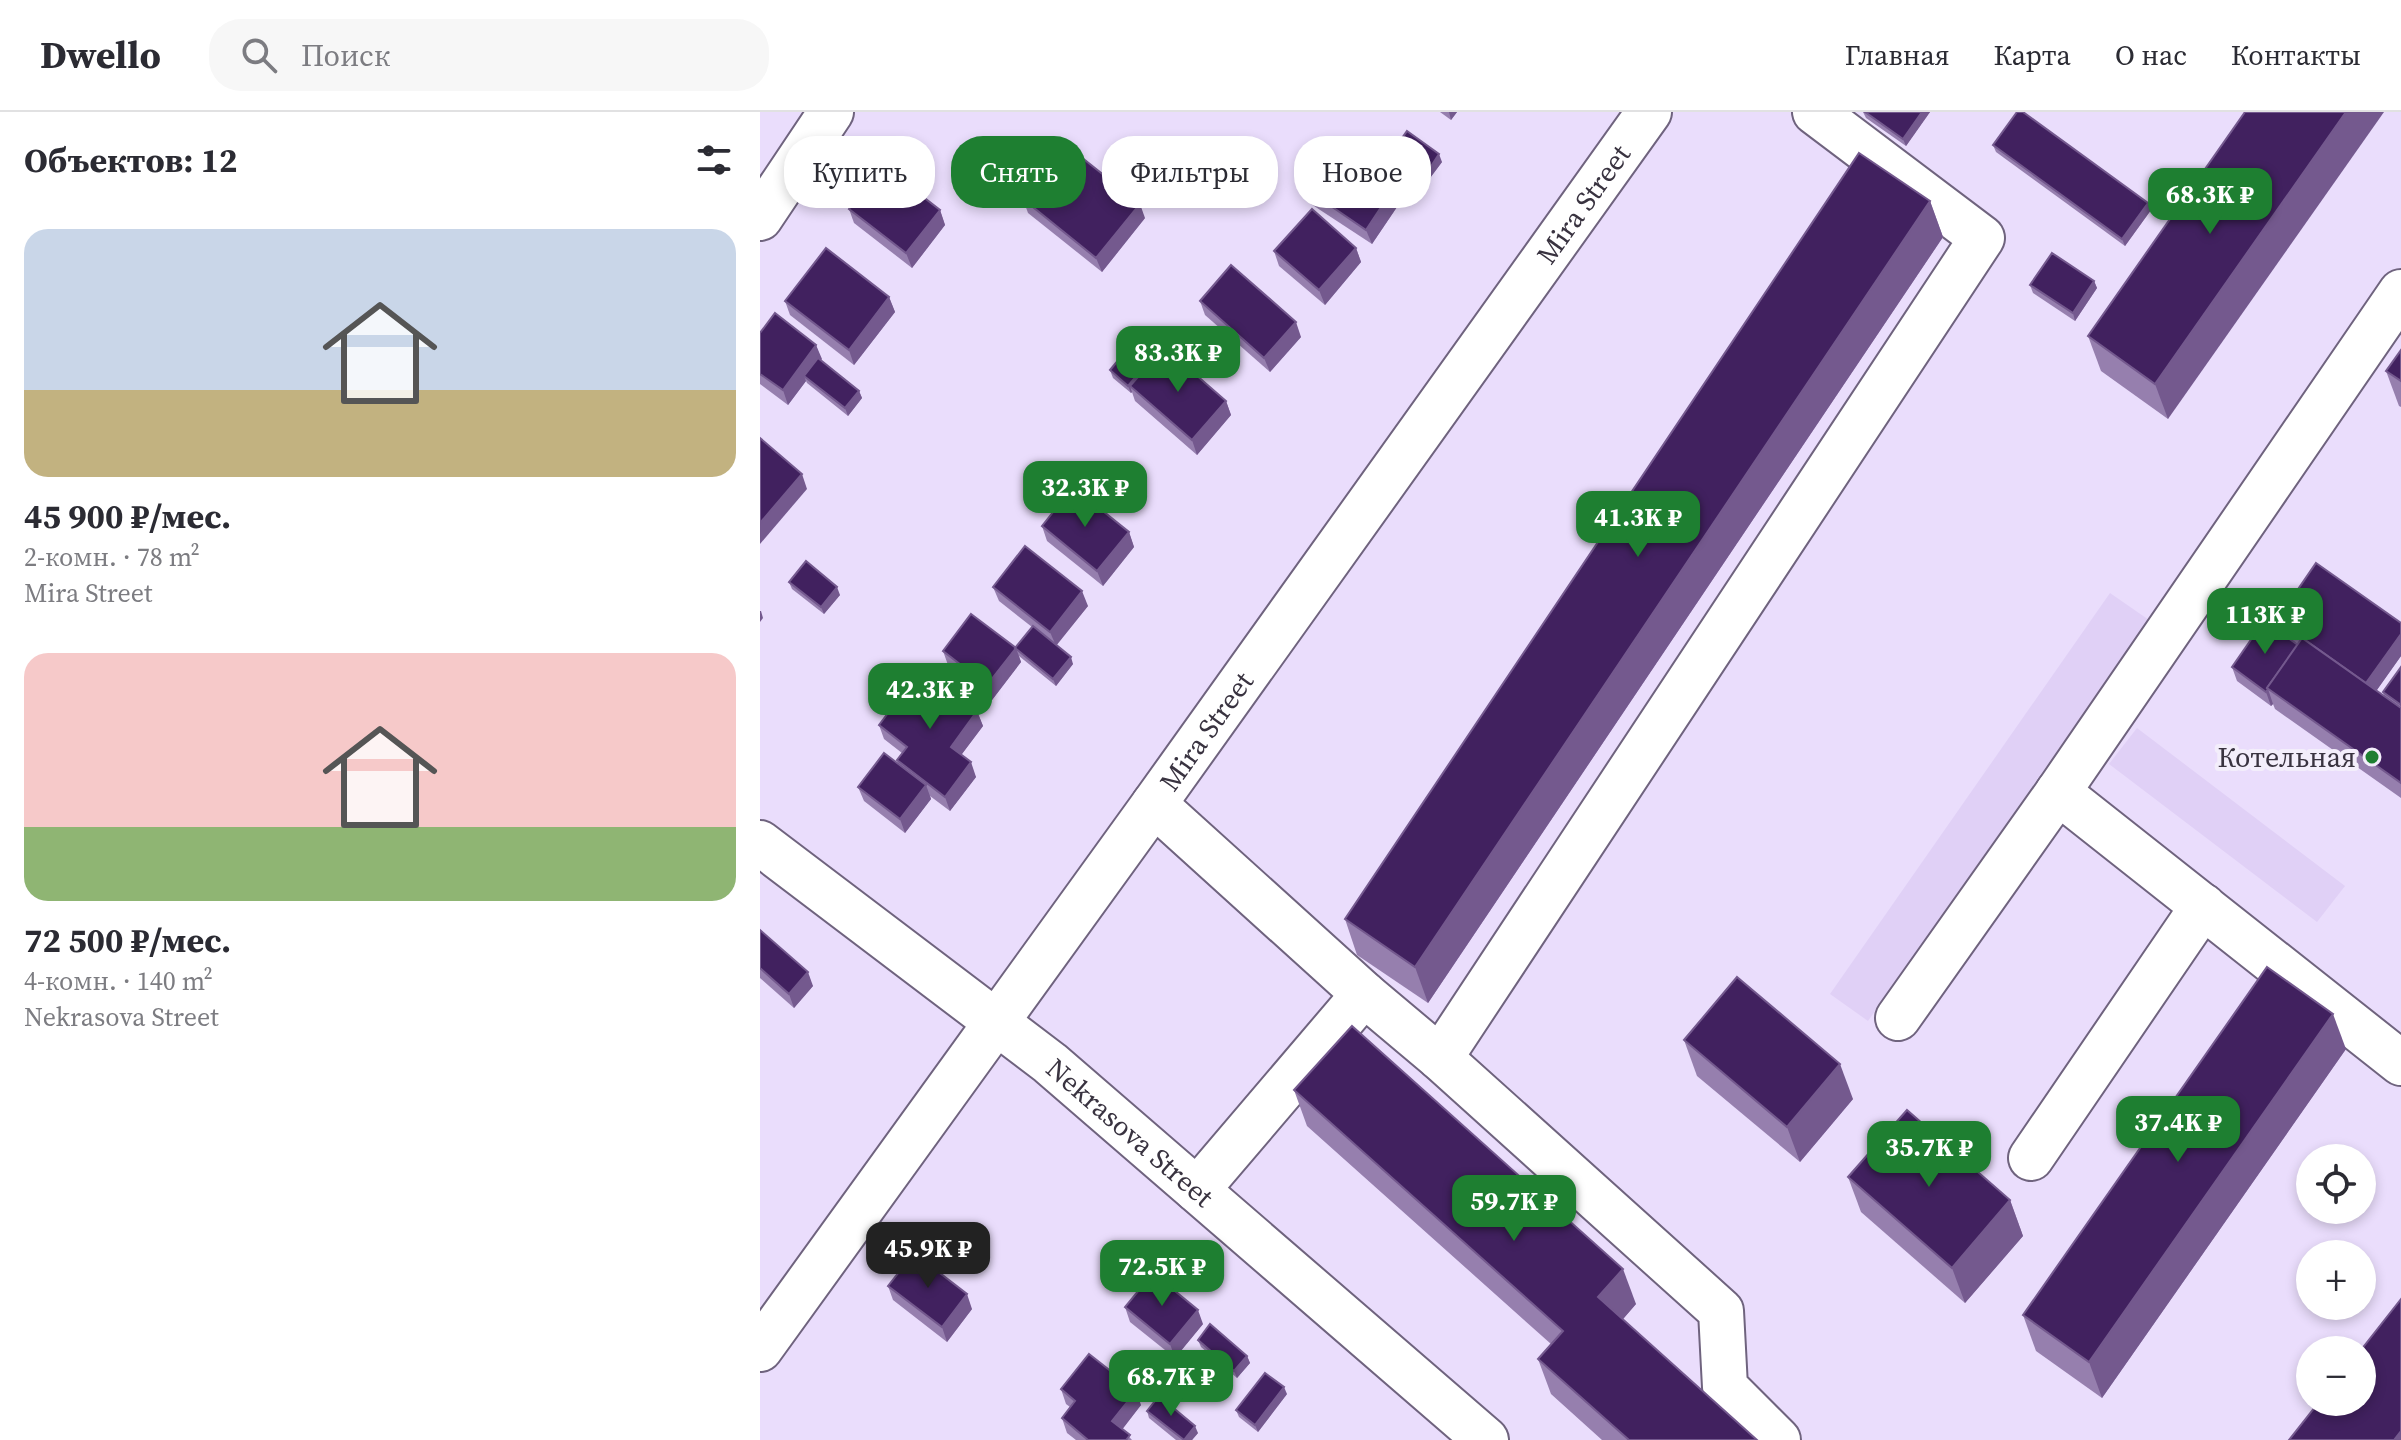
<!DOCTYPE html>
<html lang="ru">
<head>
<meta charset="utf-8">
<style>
	:root { --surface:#fff; --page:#f7f7f7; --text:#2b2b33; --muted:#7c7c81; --line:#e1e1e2; --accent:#1e7f31 }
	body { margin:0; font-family:"Source Serif 4",serif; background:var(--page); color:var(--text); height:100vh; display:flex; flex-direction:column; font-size:30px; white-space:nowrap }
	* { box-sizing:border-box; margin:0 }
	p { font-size:26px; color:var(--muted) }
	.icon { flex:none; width:44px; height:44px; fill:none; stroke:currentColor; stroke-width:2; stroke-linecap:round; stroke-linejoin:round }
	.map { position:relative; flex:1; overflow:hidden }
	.sheet { display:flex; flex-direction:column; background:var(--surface); width:760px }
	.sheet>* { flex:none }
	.hud { position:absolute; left:24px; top:24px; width:760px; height:72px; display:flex; gap:16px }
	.controls { position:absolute; left:1536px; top:1032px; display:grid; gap:16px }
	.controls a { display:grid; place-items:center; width:80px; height:80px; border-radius:50%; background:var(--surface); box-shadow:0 4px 12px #0003; font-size:40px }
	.price { position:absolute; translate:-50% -68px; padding:0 18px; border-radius:16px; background:var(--accent); color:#fff; font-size:26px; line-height:52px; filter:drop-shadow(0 2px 4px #0008) }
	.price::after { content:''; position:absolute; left:50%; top:48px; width:24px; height:18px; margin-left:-12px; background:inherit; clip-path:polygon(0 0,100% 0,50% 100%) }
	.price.current { background:#222; color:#fff }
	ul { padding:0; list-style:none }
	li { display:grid; align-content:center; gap:16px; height:424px; padding:0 24px }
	li span { display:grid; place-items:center; height:248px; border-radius:24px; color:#555 }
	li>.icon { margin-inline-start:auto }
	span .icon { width:144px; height:144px; fill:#fffc; stroke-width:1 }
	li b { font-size:34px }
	h2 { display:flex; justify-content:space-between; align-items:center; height:96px; padding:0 24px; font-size:34px }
	.tag { padding:0 28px; border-radius:32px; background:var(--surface); box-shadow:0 4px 12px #0003; font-size:28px; line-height:72px }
	.tag.current { background:var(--accent); color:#fff }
	header { display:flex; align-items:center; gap:48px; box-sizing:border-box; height:112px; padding:0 40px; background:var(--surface); border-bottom:2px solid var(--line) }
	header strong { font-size:38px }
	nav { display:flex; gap:44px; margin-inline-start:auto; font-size:28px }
	.search { width:560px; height:72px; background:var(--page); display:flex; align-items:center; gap:20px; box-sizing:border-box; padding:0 28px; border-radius:32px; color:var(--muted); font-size:30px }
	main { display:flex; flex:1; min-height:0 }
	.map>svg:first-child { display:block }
</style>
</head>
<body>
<header>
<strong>Dwello</strong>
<div class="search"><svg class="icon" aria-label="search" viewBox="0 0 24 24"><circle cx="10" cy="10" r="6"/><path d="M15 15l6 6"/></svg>Поиск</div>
<nav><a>Главная</a><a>Карта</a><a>О нас</a><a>Контакты</a></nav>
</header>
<main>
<section class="sheet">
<h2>Объектов: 12<svg class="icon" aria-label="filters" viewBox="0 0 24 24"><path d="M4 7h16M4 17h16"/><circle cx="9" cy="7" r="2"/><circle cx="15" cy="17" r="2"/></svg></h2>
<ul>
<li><span style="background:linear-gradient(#c9d6e8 65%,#c2b280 0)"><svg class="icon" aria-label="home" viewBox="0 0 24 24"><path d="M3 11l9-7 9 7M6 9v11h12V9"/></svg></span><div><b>45 900 ₽/мес.</b><p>2-комн. · 78 m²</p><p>Mira Street</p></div></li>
<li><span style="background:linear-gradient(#f6c9c9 70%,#8fb573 0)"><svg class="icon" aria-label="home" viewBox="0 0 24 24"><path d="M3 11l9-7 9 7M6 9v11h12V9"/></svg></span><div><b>72 500 ₽/мес.</b><p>4-комн. · 140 m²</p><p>Nekrasova Street</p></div></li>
</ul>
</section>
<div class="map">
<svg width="1641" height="1328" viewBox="0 0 1641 1328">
	<rect width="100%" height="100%" fill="#eaddfc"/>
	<!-- built -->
	<g fill="#e0d0f6">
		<path d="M1350 481 1389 508 1108 909 1070 882Z"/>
		<path d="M1377 616 1585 774 1557 810 1349 652Z"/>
	</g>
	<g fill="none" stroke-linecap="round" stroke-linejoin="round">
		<defs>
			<g id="minor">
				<path d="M0 106 71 0"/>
				<path d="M1298 680 1641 951"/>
				<path d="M394 692 604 882 437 1078"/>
				<path id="s1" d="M0 731 290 951 726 1328"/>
				<path d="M604 882 680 946 961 1199 965 1275 1018 1328"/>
				<path d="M1138 906 1298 680 1641 180"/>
				<path d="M680 946 1222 126 1055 0"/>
				<path d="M1271 1046 1443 794"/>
				<path id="s2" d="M0 1237 394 692 889 0"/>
			</g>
		</defs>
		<!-- minor casing -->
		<use href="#minor" stroke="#6f637e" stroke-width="48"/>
		<!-- minor -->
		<use href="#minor" stroke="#fff" stroke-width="44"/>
	</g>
	<!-- wall -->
	<g fill="#967fae">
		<path d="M680 0H697L691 8Z"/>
		<path d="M1103 0H1170L1146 34 1106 6Z"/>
		<path d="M1485 0 1408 307 1341 259 1328 224Z"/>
		<path d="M1233 33 1388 91 1391 98 1365 134 1236 40Z"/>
		<path d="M635 36 682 50 670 66 637 44Z"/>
		<path d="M546 77 639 92 612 132 551 92Z"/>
		<path d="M263 87 385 106 342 160 268 101Z"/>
		<path d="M1170 89 1183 125 668 891 597 843 585 807Z"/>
		<path d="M89 97 180 98 185 113 152 156 94 111Z"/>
		<path d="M596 136 601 150 565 193 519 154 514 139Z"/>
		<path d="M1334 169 1337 176 1315 209 1273 181 1270 173Z"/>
		<path d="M129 185 135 200 94 253 30 203 25 189Z"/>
		<path d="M440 189 541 225 510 260 445 203Z"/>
		<path d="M0 221 56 233 61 248 99 279 102 286 88 304 47 271 46 269 28 293 0 272Z"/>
		<path d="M1641 238V295L1639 294 1626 259Z"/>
		<path d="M397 244 466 289 471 303 437 343 375 289 372 280 371 281 353 266 350 258Z"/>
		<path d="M282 414 369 420 374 435 343 474 287 429Z"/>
		<path d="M29 470 80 483 64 502 32 477Z"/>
		<path d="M233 475 328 494 296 533 313 552 296 574 259 544 261 550 232 588 188 553 183 539 255 536 272 515 239 489Z"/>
		<path d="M1517 508 1641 511V544L1616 579 1624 584 1623 580 1641 555V686L1515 597 1513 592 1511 594 1477 569 1472 555 1522 522Z"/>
		<path d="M217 599 223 614 201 643 216 665 190 699 170 684 171 687 145 721 104 689 98 675 138 651 137 648 142 641 124 627 119 613Z"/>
		<path d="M0 818 53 874 34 896 0 866Z"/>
		<path d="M924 928 1093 987 1040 1050 937 964Z"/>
		<path d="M1586 937 1342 1286 1276 1239 1263 1203Z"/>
		<path d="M534 978 876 1192 863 1207 997 1328H842L791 1282 778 1247 791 1232 547 1014Z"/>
		<path d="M1088 1065 1250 1088 1263 1124 1205 1191 1101 1100Z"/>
		<path d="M128 1174 212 1197 187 1230 133 1188Z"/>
		<path d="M365 1195 443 1212 415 1246 370 1210Z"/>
		<path d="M438 1228 487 1244 490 1251 477 1266 441 1235Z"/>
		<path d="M301 1277 381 1293 362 1317 372 1328H316L307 1321 302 1306 310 1295 306 1292Z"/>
		<path d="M527 1282 498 1320 479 1305 476 1298Z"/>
		<path d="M387 1299 438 1321 432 1328H416L389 1306Z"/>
	</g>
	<!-- shaded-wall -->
	<g fill="#74598e">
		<path d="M689 0H697L691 8Z"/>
		<path d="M1162 0H1170L1146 34 1143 27Z"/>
		<path d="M1586 0H1624L1408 307 1395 272Z"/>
		<path d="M679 42 682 50 670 66 668 59Z"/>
		<path d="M633 77 639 92 612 132 606 118Z"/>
		<path d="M1170 89 1183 125 668 891 655 855Z"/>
		<path d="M1388 91 1391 98 1365 134 1362 127Z"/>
		<path d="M380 92 385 106 342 160 336 146Z"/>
		<path d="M180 98 185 113 152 156 146 141Z"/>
		<path d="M596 136 601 150 565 193 559 178Z"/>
		<path d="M1334 169 1337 176 1315 209 1313 201Z"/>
		<path d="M129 185 135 200 94 253 89 238Z"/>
		<path d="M536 210 541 225 510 260 504 246Z"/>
		<path d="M56 233 62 247 47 267 44 264 46 269 28 293 23 278Z"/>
		<path d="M396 241 399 249 370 274 372 280 371 281 368 274Z"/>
		<path d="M99 279 102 286 88 304 85 296Z"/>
		<path d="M466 289 471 303 437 343 432 328Z"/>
		<path d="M42 362 47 377 0 432V411Z"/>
		<path d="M369 420 374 435 343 474 337 459Z"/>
		<path d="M77 475 80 483 64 502 61 495Z"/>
		<path d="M322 479 328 494 296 534 290 520Z"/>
		<path d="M0 499H1L3 506 0 510Z"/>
		<path d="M1641 522V544L1612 585 1606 571Z"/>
		<path d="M256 536 261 550 232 588 227 573Z"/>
		<path d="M311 545 313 552 296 574 293 567Z"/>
		<path d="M1508 577 1513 592 1511 594 1506 580Z"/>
		<path d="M217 599 223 614 196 650 191 635Z"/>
		<path d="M211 650 216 665 190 699 185 685Z"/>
		<path d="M166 673 171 687 145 721 140 707Z"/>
		<path d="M48 860 53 874 34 896 29 882Z"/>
		<path d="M1573 902 1586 937 1342 1286 1329 1250Z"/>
		<path d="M1080 952 1093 987 1040 1050 1027 1015Z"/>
		<path d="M1250 1088 1263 1124 1205 1191 1192 1156Z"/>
		<path d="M863 1157 876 1192 851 1221 838 1185Z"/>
		<path d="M207 1182 212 1197 187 1230 182 1215Z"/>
		<path d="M438 1198 443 1212 415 1246 410 1232Z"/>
		<path d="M487 1244 490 1251 477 1266 474 1259Z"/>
		<path d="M524 1275 527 1282 498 1320 495 1313Z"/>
		<path d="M376 1279 381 1293 358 1323 352 1309Z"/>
		<path d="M435 1314 438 1321 432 1328H424Z"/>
		<path d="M1641 1319V1328H1634Z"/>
	</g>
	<!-- building -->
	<g fill="#41215f" stroke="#74598e" stroke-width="2">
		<path d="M1105 0H1162L1143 27Z"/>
		<path d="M1257 0H1263L1388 91 1362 127 1233 33Z"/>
		<path d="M1485 0H1586L1395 272 1328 224Z"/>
		<path d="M647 19 679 42 668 59 635 36Z"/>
		<path d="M306 33 380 92 336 146 263 87Z"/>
		<path d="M572 36 633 77 606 118 546 77Z"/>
		<path d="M1099 41 1170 89 655 855 585 807Z"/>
		<path d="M122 53 180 98 146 141 89 97Z"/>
		<path d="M552 97 596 136 559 178 514 139Z"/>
		<path d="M66 136 129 185 89 238 25 189Z"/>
		<path d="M1292 141 1334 169 1313 201 1270 173Z"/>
		<path d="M471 153 536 210 504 246 440 189Z"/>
		<path d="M15 201 56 233 23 278 0 262V221Z"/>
		<path d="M377 226 396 241 368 274 350 258Z"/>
		<path d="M404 235 466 289 432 328 370 274Z"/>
		<path d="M1641 238V269L1626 259Z"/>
		<path d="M58 246 99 279 85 296 44 264Z"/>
		<path d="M0 326 42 362 0 411Z"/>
		<path d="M313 375 369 420 337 459 282 414Z"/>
		<path d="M265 434 322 479 290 520 233 475Z"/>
		<path d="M46 449 77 475 61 495 29 470Z"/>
		<path d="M1556 451 1641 511V522L1606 571 1517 508Z"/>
		<path d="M211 502 256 536 227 573 183 539Z"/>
		<path d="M1504 509 1538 533 1507 576 1508 577 1506 580 1472 555Z"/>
		<path d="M273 514 311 545 293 567 255 536Z"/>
		<path d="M1542 526 1641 596V671L1507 576Z"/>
		<path d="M1641 555V593L1623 580Z"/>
		<path d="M162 556 217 599 191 635 211 650 185 685 137 648 147 635 119 613Z"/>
		<path d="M124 641 166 673 140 707 98 675Z"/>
		<path d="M0 818 48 860 29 882 0 856Z"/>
		<path d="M1507 855 1573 902 1329 1250 1263 1203Z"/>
		<path d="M977 865 1080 952 1027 1015 924 928Z"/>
		<path d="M592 914 863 1157 838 1185 997 1328H869L778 1247 803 1219 534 978Z"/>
		<path d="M1147 998 1250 1088 1192 1156 1088 1065Z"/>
		<path d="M154 1141 207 1182 182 1215 128 1174Z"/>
		<path d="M393 1161 438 1198 410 1232 365 1195Z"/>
		<path d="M1641 1187V1319L1634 1328H1529L1559 1290H1602V1238H1601Z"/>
		<path d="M450 1212 487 1244 474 1259 438 1228Z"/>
		<path d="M329 1242 376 1279 352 1309 370 1323 366 1328H328L302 1306 315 1289 301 1277Z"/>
		<path d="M505 1261 524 1275 495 1313 476 1298Z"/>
		<path d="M399 1284 435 1314 424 1328 387 1299Z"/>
	</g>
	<!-- markers -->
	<circle fill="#1e7f31" stroke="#f3eefb" stroke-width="3" cx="1612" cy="645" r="8"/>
	<g text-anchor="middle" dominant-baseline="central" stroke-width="8" stroke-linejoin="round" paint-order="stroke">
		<!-- street labels -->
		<g font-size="28" fill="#393340" stroke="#f3eefb">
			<text stroke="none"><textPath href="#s2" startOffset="1410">Mira Street</textPath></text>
			<text stroke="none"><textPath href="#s2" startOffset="762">Mira Street</textPath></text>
			<text stroke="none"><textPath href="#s1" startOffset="470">Nekrasova Street</textPath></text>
		</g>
		<!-- poi labels -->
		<g font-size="28" fill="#393340" stroke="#f3eefb" text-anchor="end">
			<text x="1596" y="645">Котельная</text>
		</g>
	</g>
</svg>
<div class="controls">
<a><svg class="icon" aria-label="locate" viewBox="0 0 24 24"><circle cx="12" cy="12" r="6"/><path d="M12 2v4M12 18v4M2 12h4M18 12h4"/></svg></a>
<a>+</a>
<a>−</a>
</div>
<b class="price" style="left:1450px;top:124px">68.3K ₽</b>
<b class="price" style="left:418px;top:282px">83.3K ₽</b>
<b class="price" style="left:325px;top:417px">32.3K ₽</b>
<b class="price" style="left:878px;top:447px">41.3K ₽</b>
<b class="price" style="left:1505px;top:544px">113K ₽</b>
<b class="price" style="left:170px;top:619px">42.3K ₽</b>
<b class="price" style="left:1418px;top:1052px">37.4K ₽</b>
<b class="price" style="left:1169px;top:1077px">35.7K ₽</b>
<b class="price" style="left:754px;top:1131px">59.7K ₽</b>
<b class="price current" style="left:168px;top:1178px">45.9K ₽</b>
<b class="price" style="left:402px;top:1196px">72.5K ₽</b>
<b class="price" style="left:411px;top:1306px">68.7K ₽</b>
<div class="hud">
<a class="tag">Купить</a>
<a class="tag current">Снять</a>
<a class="tag">Фильтры</a>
<a class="tag">Новое</a>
</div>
</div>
</main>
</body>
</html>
